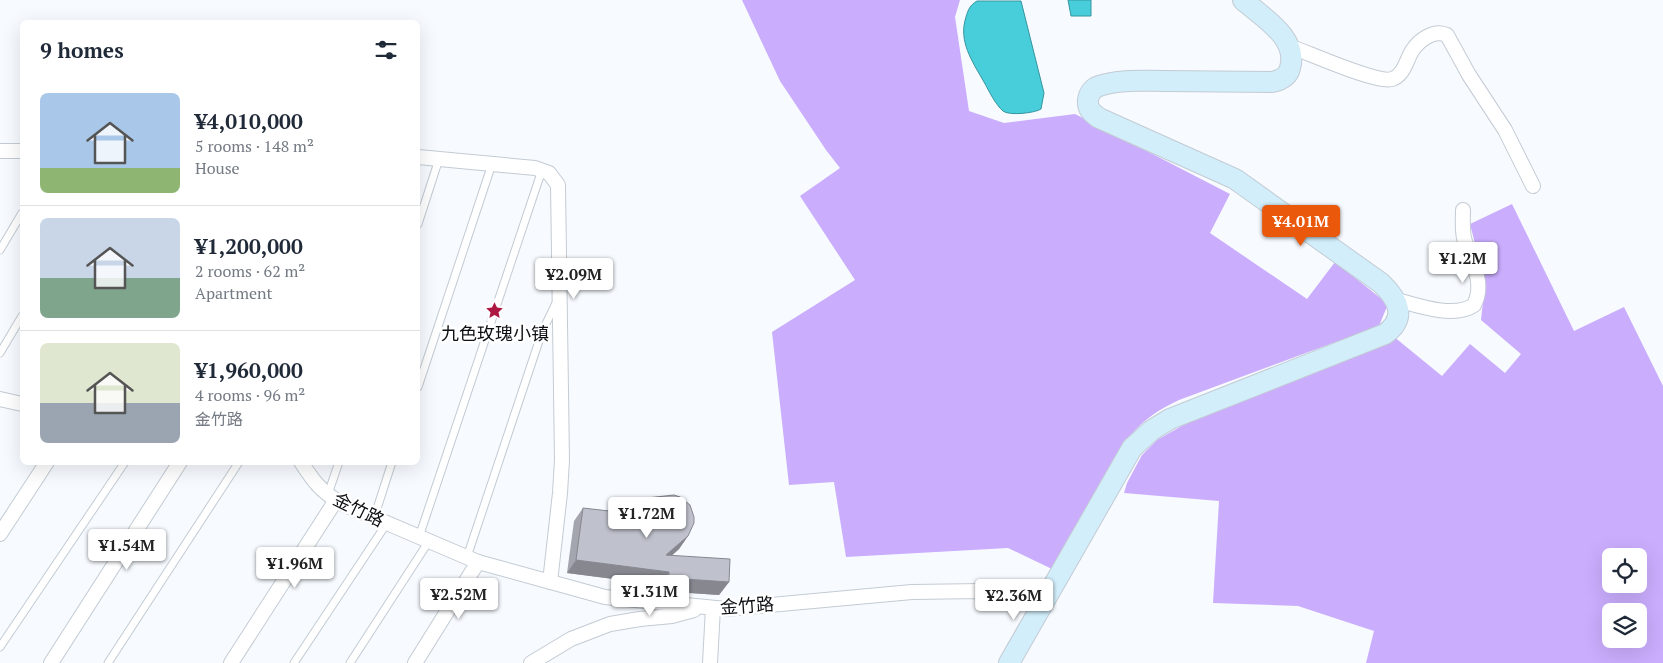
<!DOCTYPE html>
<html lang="en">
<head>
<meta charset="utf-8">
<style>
	:root { --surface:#fff; --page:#f6f6f7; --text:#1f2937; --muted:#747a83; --line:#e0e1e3; --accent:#ea580c }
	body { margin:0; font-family:"PT Serif","Noto Sans SC",serif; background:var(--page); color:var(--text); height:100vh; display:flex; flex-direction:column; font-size:19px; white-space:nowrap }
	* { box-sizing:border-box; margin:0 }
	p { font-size:16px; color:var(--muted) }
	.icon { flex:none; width:28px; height:28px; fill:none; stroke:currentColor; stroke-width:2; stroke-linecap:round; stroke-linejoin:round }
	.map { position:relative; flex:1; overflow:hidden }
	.sheet { position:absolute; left:20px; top:20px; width:400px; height:445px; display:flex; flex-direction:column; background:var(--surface); border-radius:8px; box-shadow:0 5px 20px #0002 }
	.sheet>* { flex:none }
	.fabs { position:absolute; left:1602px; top:548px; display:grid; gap:10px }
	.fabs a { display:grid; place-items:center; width:45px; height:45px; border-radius:8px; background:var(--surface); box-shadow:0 5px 20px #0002; font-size:25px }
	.price { position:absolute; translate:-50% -42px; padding:0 11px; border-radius:5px; background:#fff; color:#222; font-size:16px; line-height:32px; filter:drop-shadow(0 1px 2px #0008) }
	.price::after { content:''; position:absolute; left:50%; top:30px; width:15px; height:11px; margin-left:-8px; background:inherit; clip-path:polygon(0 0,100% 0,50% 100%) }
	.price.current { background:var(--accent); color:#fff }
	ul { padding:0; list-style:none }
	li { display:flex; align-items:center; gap:15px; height:125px; padding:0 20px }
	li+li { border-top:1px solid var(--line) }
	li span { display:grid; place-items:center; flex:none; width:140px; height:100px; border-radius:8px; color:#555 }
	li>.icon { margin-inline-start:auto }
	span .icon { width:60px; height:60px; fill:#fffc; stroke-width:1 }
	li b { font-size:21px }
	h2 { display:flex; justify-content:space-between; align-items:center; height:60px; padding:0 20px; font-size:21px }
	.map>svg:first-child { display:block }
</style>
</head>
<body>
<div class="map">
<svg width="1663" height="663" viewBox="0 0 1663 663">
	<rect width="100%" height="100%" fill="#f7fbff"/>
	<!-- forest -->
	<g fill="#caadfd" fill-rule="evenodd">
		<path d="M742 0H960L955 17 969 111 1004 123 1075 114 1230 194 1210 233 1307 299 1335 262 1388 304 1379 326 1179 400C1160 409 1144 419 1130 436L1052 569 1008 548 846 557 834 482 789 485 772 332 855 280 800 196 840 168 826 150 780 81Z"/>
		<path d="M1512 204 1574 331 1624 307 1663 386V663H1366L1374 631 1298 606 1213 603 1219 501 1124 493 1127 483 1142 455 1157 440 1208 411 1393 336 1442 376 1470 344 1505 373 1521 354 1481 320 1485 283 1470 224ZM1611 556H1639V584H1611ZM1611 611H1639V639H1611Z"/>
	</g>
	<!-- water -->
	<g fill="#48cedb" stroke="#36959f">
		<path d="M1068 0H1091V16H1071Z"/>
		<path d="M977 1H1021L1044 93 1041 109C1035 113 1009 116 1003 111 995 104 989 91 984 82 972 61 958 41 966 17 968 10 970 5 977 1Z"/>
	</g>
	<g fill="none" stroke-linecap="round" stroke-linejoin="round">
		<defs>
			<g id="lane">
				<path d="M418 224 439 159"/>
				<path d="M0 250 22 213"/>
				<path d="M0 353 22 316"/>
				<path d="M418 387 492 164"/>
				<path d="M328 494 339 462"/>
				<path d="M374 518 392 462"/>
				<path d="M419 537 542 170"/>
				<path d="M467 557 542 332 556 303"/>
				<path d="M0 647 125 462"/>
				<path d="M108 663 239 462"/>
				<path d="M294 663 387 523"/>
				<path d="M350 663 429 541"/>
			</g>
			<g id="street">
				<path d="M1289 46C1307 52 1377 84 1392 79 1404 75 1406 61 1412 51 1419 40 1434 29 1447 35L1469 75 1505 130 1533 186"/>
				<path d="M0 151H22"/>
				<path d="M418 157 535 168 549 173 558 185 562 460 560 493 550 582"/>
				<path d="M1394 299C1416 305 1454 319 1474 305 1486 282 1470 260 1464 238 1462 228 1463 220 1463 210"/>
				<path d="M0 399 22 404"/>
				<path d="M301 462C314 482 320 490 340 503L478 562 605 597 726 609 912 592 982 591 1048 596"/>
				<path d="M0 534 47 462"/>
				<path d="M51 663 180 462"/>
				<path d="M231 663 336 500"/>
				<path d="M415 663 478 562"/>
				<path d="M531 663 571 639 610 624 640 619 672 616 694 610"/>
				<path d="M710 663 713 608"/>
			</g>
			<path id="secondary" d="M1009 663 1132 448 1152 430 1170 419 1385 334C1407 318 1399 300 1381 283L1235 179 1099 118C1092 113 1087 109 1088 100 1089 93 1093 88 1099 86 1119 79 1144 81 1164 81 1200 81 1236 82 1272 82 1281 80 1288 77 1290 68 1299 38 1262 17 1243 0"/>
		</defs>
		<!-- lane casing -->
		<use href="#lane" stroke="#c3cbd4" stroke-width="9"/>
		<!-- street casing -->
		<use href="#street" stroke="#c3cbd4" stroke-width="16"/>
		<!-- secondary casing -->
		<use href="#secondary" stroke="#c3cbd4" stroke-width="22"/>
		<!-- lane -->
		<use href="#lane" stroke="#fff" stroke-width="7"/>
		<!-- street -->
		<use href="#street" stroke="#fff" stroke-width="14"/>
		<!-- secondary -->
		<use href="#secondary" stroke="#d1eefa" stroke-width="20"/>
	</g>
	<!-- wall -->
	<path fill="#a4a6af" d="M620 501 688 536 679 549 671 556 729 582 719 595 660 591V585L567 573 574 521 583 508 612 512Z"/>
	<!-- shaded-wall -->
	<g fill="#86878f">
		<path d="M688 536 679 549 657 569 666 555Z"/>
		<path d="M576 560 669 572 660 585 567 573Z"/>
		<path d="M669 578 729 582 719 595 660 591Z"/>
	</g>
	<!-- building -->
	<path fill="#bfc1cc" stroke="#86878f" d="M674 495 680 497 690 505 694 517V523L688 536 666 555 730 559 729 582 669 578V572L576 560 583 508 618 512 620 501Z"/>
	<!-- icons -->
	<defs>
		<symbol id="sight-bare" viewBox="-9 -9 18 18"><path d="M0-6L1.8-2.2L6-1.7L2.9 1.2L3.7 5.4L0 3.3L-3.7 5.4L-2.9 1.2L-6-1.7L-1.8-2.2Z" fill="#ad1943" stroke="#fff" stroke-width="2.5" paint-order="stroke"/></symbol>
	</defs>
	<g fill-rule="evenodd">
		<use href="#sight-bare" x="482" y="298" width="25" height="25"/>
	</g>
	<g text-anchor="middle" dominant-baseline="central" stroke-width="5" stroke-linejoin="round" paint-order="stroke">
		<!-- poi labels -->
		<g font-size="18" fill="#0d0f13" stroke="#fff">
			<text x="495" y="333">九色玫瑰小镇</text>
		</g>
		<!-- street labels -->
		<g font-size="18" fill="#0d0f13" stroke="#fff">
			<text transform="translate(359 509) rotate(26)">金竹路</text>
			<text transform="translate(747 605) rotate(-4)">金竹路</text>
		</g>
	</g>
</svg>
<div class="fabs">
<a><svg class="icon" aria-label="locate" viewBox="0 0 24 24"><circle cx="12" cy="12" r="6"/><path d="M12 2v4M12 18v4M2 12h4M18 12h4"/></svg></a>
<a><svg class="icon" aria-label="layers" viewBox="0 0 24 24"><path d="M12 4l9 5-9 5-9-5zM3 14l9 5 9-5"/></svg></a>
</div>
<b class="price current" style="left:1301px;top:247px">¥4.01M</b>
<b class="price" style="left:1463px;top:284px">¥1.2M</b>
<b class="price" style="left:574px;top:300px">¥2.09M</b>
<b class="price" style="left:647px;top:539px">¥1.72M</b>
<b class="price" style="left:127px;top:571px">¥1.54M</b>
<b class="price" style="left:295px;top:589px">¥1.96M</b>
<b class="price" style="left:650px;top:617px">¥1.31M</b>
<b class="price" style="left:459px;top:620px">¥2.52M</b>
<b class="price" style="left:1014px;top:621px">¥2.36M</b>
<section class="sheet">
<h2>9 homes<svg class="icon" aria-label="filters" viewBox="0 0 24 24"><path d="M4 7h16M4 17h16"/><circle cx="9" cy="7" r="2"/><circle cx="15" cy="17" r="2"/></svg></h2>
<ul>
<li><span style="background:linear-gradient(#a9c7e8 75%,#8fb573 0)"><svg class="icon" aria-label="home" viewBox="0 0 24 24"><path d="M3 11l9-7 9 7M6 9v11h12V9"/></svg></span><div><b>¥4,010,000</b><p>5 rooms · 148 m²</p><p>House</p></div></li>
<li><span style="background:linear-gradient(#c9d6e8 60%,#7fa58c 0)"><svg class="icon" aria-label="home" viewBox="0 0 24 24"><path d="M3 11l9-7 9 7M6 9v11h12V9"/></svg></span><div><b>¥1,200,000</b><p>2 rooms · 62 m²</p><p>Apartment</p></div></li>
<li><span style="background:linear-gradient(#dfe7d0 60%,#9aa5b1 0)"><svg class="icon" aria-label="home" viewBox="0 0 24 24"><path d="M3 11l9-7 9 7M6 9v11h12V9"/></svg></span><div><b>¥1,960,000</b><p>4 rooms · 96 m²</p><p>金竹路</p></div></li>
</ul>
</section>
</div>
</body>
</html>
